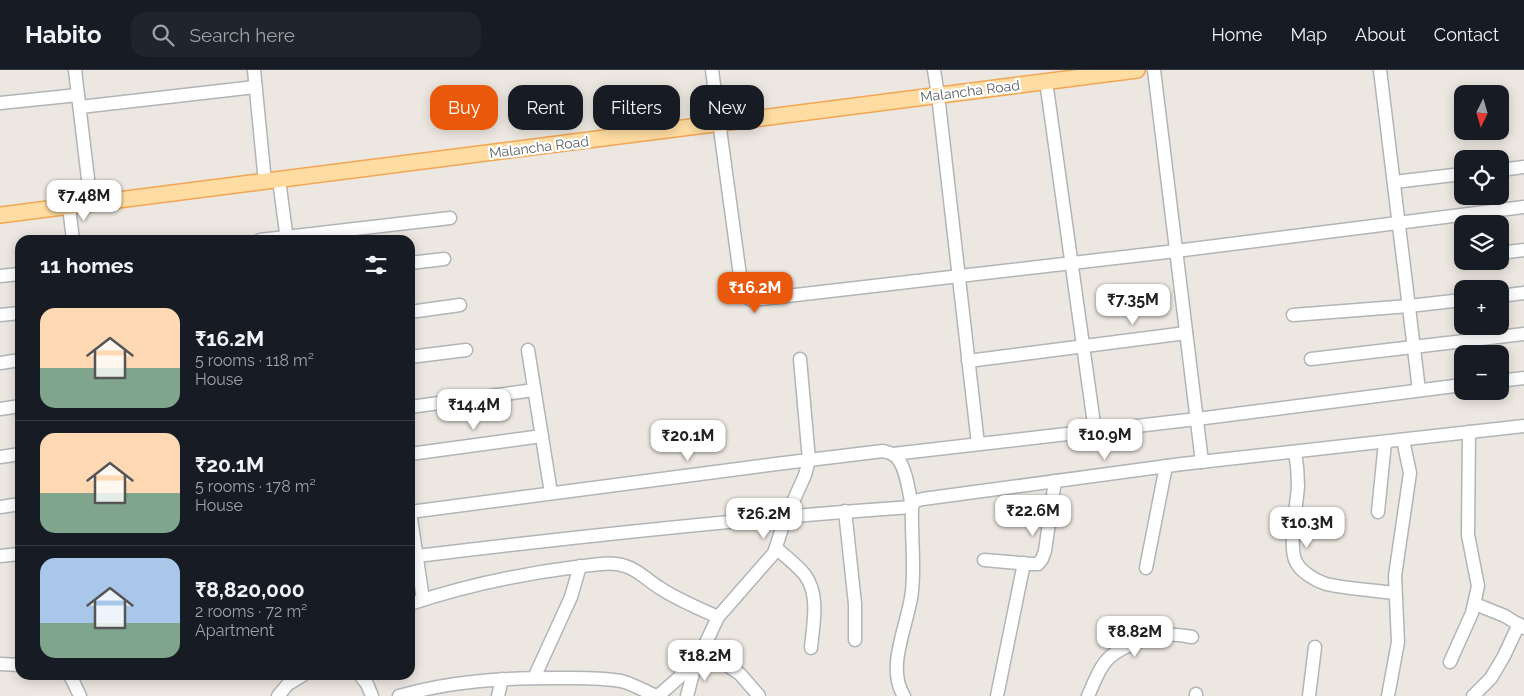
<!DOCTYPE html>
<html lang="en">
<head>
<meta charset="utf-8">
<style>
	:root { --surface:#171b24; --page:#20242c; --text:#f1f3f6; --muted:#9ea1a6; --line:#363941; --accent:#ea580c }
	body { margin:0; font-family:Raleway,sans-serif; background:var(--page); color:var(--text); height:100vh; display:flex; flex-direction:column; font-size:19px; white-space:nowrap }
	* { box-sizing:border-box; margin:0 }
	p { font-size:16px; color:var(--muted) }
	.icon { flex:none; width:28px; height:28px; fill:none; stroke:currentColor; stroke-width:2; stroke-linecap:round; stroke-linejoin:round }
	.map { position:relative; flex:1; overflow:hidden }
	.drawer { position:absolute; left:15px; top:165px; width:400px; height:445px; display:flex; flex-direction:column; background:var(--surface); border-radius:15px; box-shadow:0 2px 12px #0003 }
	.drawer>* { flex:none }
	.guide { position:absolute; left:430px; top:15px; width:475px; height:45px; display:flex; gap:10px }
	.needle { width:32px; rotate:185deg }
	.buttons { position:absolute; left:1454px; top:15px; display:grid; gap:10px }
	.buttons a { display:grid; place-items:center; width:55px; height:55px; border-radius:10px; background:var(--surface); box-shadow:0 2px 12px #0003; font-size:25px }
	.price { position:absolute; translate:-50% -42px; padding:0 11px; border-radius:10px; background:#fff; color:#222; font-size:16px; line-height:32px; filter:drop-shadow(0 1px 2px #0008) }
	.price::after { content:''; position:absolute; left:50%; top:30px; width:15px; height:11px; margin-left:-8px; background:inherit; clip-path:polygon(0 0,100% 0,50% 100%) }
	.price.selected { background:var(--accent); color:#fff }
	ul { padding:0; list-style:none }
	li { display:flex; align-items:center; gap:15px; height:125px; padding:0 25px }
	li+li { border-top:1px solid var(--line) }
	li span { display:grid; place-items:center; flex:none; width:140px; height:100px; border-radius:15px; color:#555 }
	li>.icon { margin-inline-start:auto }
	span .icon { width:60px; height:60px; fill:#fffc; stroke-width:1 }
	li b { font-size:21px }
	h2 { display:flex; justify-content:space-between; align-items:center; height:60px; padding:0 25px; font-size:21px }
	.chip { padding:0 18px; border-radius:15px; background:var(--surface); box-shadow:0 2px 12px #0003; font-size:18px; line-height:45px }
	.chip.selected { background:var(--accent); color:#fff }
	header { display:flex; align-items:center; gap:30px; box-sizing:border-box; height:70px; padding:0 25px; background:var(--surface); border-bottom:1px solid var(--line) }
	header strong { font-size:24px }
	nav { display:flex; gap:28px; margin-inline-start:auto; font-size:18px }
	.search { width:350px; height:45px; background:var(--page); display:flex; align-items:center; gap:12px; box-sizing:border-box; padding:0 18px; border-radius:15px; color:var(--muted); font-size:19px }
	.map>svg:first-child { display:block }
</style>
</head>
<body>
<header>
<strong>Habito</strong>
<div class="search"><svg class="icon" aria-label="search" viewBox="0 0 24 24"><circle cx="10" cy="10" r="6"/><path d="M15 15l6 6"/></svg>Search here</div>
<nav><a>Home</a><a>Map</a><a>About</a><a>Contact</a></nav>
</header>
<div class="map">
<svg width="1524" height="626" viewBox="0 0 1524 626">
	<rect width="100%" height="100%" fill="#ece7e0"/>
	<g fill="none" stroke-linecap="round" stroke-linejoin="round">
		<defs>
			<g id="minor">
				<path d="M75 0 91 134"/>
				<path d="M254 0 265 112"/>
				<path d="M712 0 742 220 746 227 752 230 1176 181 1524 137"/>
				<path d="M934 0 938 25 978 374"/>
				<path d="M1154 0 1202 392"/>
				<path d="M1380 0 1419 320"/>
				<path d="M1046 11 1095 361"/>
				<path d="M0 33 78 25"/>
				<path d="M80 37 255 17"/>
				<path d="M1500 100 1524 97"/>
				<path d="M279 110 287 170"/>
				<path d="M1394 112 1462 104"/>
				<path d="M69 137 73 170"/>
				<path d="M260 170 450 148"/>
				<path d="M1500 183 1524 180"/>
				<path d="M410 193 444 189"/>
				<path d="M0 206 20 204"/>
				<path d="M1500 226 1524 223"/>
				<path d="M410 242 460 235"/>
				<path d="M0 245 20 243"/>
				<path d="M1293 245 1409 236 1462 230"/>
				<path d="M528 280 551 423"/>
				<path d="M410 287 466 280"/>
				<path d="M1311 289 1524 264"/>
				<path d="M968 291 1186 263"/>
				<path d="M0 293 20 290"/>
				<path d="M1500 311 1524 308"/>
				<path d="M410 337 534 320"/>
				<path d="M0 339 20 336"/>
				<path d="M1295 382C1297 393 1298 404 1298 416 1297 434 1288 477 1296 492 1301 502 1316 511 1326 514 1348 519 1372 520 1395 523"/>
				<path d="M410 384 542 366"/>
				<path d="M893 384 1197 349 1462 315"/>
				<path d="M0 387 20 384"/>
				<path d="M0 437 20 434"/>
				<path d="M845 441 855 534V570"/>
				<path d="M410 442 776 394 883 381C886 382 891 383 894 385 906 393 909 423 912 437 746 448 582 466 417 486"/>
				<path d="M410 442 423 529"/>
				<path d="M1378 442 1385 372"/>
				<path d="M776 478C785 486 797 495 805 505 820 525 813 555 811 578"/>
				<path d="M0 486 20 484"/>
				<path d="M984 490 1031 494H1038L1042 489 1045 481 1055 411"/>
				<path d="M1146 498 1166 396"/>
				<path d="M410 534C464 516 520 504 576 497 592 495 610 491 625 496 639 500 648 511 660 518 678 530 698 538 718 547L703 579 740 604 759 626"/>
				<path d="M1475 534 1505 546 1524 558"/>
				<path d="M718 547 774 483 784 452 805 405 809 390 800 289"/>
				<path d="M1450 592 1472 543 1478 516 1468 465 1469 362"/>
				<path d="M0 594 20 595"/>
				<path d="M69 605 72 609 80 626"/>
				<path d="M360 605 367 614 372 626"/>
				<path d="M534 608 571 527 580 496"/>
				<path d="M278 626 288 614 303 605"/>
				<path d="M399 626C450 611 503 608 555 608 577 608 599 607 621 611 633 614 645 621 656 626"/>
				<path d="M498 626 502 609"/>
				<path d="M658 626C675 611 692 598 703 579"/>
				<path d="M687 626 696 592"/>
				<path d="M904 626C885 597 909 553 912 521 915 493 911 465 912 437L915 431 923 429 1182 394 1524 356"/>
				<path d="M997 626 1024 493"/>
				<path d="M1088 626C1094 613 1100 595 1111 586 1123 576 1153 565 1169 565 1177 564 1185 566 1192 567"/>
				<path d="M1196 626V624"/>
				<path d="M1309 626 1315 577"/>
				<path d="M1388 626 1398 572 1395 506 1410 403 1403 370"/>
				<path d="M1473 626 1491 608 1504 586 1519 554"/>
			</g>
			<path id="major" d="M0 145 1137 0"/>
		</defs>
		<!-- minor casing -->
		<use href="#minor" stroke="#b1b5b8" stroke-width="15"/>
		<!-- major casing -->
		<use href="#major" stroke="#f2a553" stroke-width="18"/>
		<!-- minor -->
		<use href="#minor" stroke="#fff" stroke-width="12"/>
		<!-- major -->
		<use href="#major" stroke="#ffdda2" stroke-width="15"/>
	</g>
	<g text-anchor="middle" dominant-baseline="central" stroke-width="4.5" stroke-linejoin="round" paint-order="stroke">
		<!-- street labels -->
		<g font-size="14" fill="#595f62" stroke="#fff">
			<text transform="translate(970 21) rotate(-7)">Malancha Road</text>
			<text transform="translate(539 77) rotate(-7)">Malancha Road</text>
		</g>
	</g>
</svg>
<div class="buttons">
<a><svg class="needle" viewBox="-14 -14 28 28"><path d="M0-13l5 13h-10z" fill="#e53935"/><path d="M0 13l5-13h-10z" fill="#9ea1a6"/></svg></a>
<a><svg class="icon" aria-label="locate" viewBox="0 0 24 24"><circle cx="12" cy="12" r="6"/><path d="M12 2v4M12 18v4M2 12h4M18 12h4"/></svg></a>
<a><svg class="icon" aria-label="layers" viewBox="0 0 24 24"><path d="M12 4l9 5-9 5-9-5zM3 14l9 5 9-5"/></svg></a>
<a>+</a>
<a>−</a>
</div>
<b class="price" style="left:84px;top:152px">₹7.48M</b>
<b class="price selected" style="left:755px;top:244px">₹16.2M</b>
<b class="price" style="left:1133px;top:256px">₹7.35M</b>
<b class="price" style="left:474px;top:361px">₹14.4M</b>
<b class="price" style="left:1105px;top:391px">₹10.9M</b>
<b class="price" style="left:688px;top:392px">₹20.1M</b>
<b class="price" style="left:1033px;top:467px">₹22.6M</b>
<b class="price" style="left:764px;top:470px">₹26.2M</b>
<b class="price" style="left:1307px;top:479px">₹10.3M</b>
<b class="price" style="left:1135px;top:588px">₹8.82M</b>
<b class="price" style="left:705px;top:612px">₹18.2M</b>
<div class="guide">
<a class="chip selected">Buy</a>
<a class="chip">Rent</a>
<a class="chip">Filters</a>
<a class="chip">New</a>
</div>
<section class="drawer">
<h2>11 homes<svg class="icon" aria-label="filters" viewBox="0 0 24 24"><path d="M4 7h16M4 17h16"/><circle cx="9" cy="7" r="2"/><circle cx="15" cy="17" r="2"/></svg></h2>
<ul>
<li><span style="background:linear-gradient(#ffd9b3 60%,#7fa58c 0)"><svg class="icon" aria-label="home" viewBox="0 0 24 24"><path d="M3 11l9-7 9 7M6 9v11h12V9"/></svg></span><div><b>₹16.2M</b><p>5 rooms · 118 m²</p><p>House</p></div></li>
<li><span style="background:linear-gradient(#ffd9b3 60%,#7fa58c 0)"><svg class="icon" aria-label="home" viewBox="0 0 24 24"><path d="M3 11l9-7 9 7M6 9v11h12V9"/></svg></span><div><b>₹20.1M</b><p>5 rooms · 178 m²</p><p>House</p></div></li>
<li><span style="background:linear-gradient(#a9c7e8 65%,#7fa58c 0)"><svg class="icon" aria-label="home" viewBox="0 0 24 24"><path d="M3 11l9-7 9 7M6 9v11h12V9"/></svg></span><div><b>₹8,820,000</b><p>2 rooms · 72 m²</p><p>Apartment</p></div></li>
</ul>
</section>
</div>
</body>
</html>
